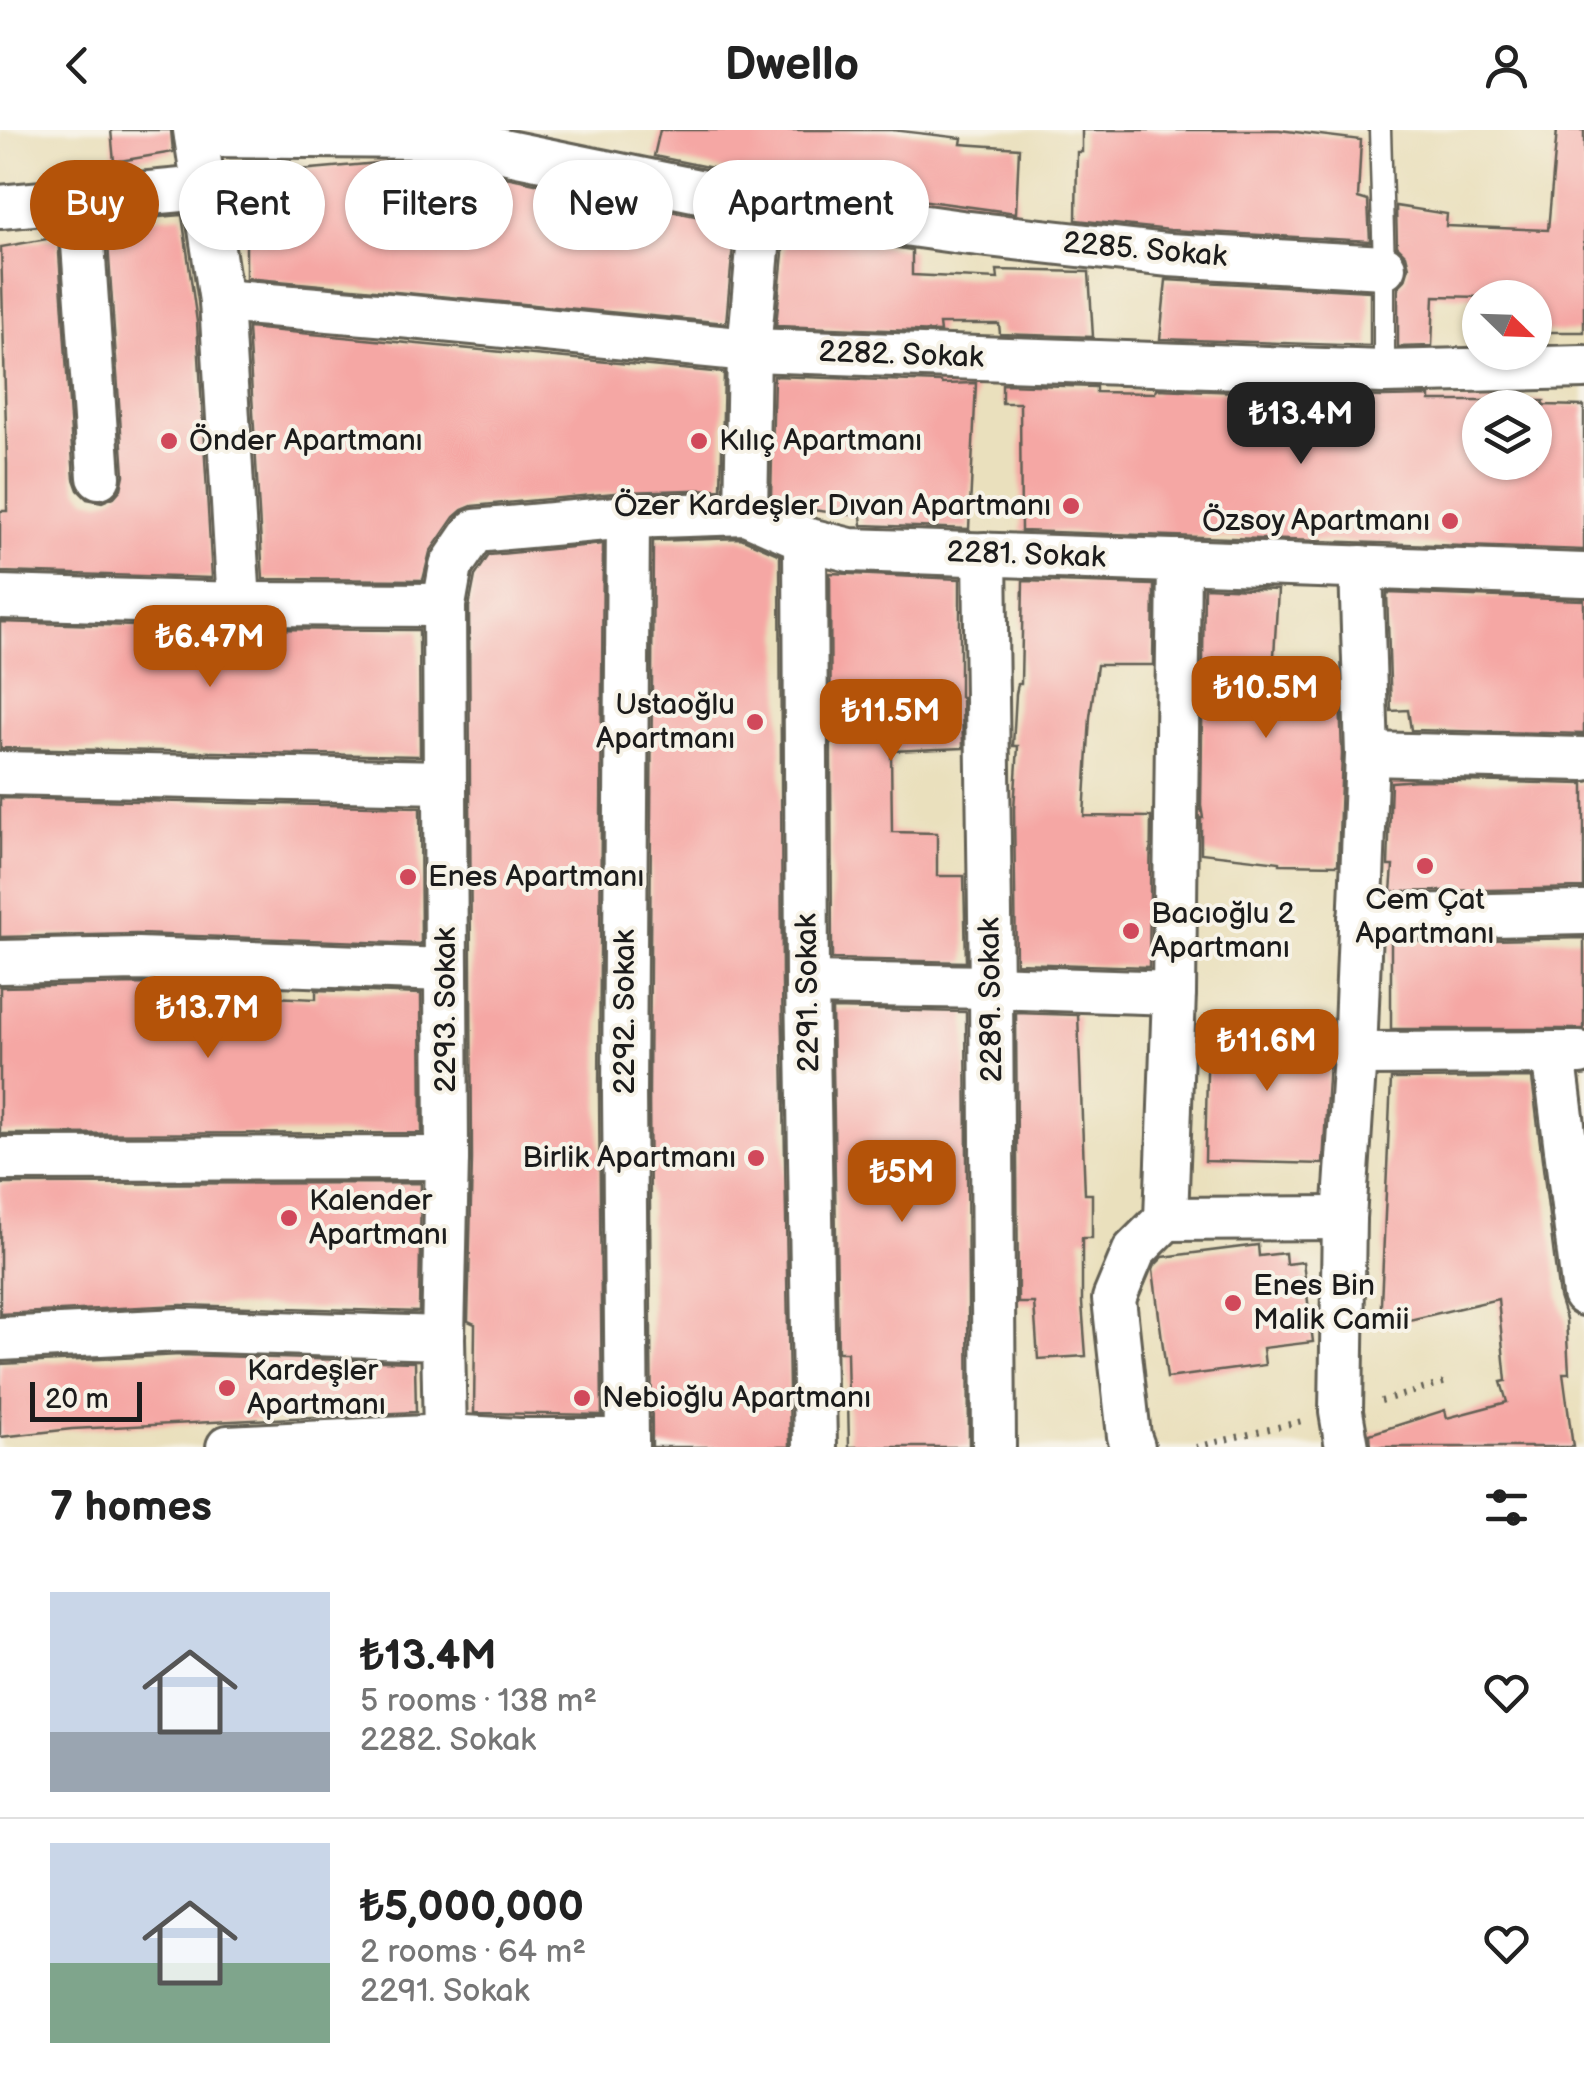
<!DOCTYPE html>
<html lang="en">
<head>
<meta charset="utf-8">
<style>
	:root { --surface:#fff; --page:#f6f6f6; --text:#222; --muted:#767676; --line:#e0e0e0; --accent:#b45309 }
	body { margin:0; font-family:"Balsamiq Sans",sans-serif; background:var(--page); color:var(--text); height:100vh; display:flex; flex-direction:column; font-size:38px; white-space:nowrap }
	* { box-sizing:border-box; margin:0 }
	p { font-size:32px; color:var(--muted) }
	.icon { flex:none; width:55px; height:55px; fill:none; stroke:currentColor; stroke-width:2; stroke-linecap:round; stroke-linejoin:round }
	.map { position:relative; height:1317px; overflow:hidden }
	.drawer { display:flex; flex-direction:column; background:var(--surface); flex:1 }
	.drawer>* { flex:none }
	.hud { position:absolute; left:30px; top:30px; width:1000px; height:90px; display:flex; gap:20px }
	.needle { width:65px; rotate:113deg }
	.tools { position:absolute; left:1462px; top:150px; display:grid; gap:20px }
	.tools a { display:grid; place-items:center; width:90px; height:90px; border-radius:50%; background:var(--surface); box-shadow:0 2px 8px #0004; font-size:50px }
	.scale { position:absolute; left:30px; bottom:25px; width:112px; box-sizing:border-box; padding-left:10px; border:5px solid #1c1c1c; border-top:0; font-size:28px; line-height:35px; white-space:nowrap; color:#1c1c1c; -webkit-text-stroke:8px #f7f3e8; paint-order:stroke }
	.price { position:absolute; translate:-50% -85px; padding:0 22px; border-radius:20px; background:var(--accent); color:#fff; font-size:32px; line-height:65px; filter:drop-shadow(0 2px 5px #0008) }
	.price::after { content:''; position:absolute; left:50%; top:60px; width:30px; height:22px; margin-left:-15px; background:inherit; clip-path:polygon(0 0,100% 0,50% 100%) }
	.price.active { background:#222; color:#fff }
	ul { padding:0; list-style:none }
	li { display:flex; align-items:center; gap:30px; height:250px; padding:0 50px }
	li+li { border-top:2px solid var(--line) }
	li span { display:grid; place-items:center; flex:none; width:280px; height:200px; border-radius:0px; color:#555 }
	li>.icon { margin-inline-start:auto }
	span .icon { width:120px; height:120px; fill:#fffc; stroke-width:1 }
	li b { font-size:42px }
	h2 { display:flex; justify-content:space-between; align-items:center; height:120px; padding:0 50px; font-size:42px }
	.pill { padding:0 35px; border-radius:45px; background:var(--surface); box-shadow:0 2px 8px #0004; font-size:35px; line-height:90px }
	.pill.active { background:var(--accent); color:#fff }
	header { display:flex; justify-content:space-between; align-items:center; height:130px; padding:0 50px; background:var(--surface); font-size:45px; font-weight:700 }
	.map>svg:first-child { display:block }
</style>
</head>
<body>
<header><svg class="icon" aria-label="back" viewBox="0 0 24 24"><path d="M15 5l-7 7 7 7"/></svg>Dwello<svg class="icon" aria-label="person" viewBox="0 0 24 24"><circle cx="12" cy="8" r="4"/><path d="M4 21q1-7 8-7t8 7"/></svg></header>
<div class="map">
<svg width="1584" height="1317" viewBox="0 0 1584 1317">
	<rect width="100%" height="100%" fill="#f7f3e8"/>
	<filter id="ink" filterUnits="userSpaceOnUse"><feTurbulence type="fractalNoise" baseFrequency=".01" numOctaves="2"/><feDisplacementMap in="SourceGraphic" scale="20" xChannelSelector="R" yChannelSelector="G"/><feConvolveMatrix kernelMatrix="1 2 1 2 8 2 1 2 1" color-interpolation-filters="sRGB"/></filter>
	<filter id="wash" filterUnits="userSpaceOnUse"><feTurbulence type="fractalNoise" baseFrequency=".0048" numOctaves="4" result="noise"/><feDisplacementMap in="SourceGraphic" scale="40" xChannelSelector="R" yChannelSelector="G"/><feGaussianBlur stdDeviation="2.25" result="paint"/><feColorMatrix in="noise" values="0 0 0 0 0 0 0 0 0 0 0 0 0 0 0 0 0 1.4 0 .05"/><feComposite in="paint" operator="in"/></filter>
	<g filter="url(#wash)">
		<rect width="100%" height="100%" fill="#eae0bd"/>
		<g id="blocks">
			<!-- building -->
			<g fill="#f5a7a4" fill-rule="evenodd">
				<path d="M111 0H171L173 22 114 32Z"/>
				<path d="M660 0H892L962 8 961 14 1019 18 1016 83 766 49 654 26Z"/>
				<path d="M1082 0H1279L1361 10 1358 68 1368 71 1370 111 1170 100 1076 90 1077 22H1082Z"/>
				<path d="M1557 0H1584V202H1535V168L1434 166 1432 216 1398 217V157L1405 150 1409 137 1406 125 1397 116 1396 76 1447 84 1446 96 1548 100Z"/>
				<path d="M389 32H431L550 56 549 64 639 84 641 75 735 94 726 193 246 148V99L259 100 256 44Z"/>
				<path d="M182 85 197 192 212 448 0 442V381H7V334L1 117 58 107 74 349 78 360 87 369 102 372 114 367 121 359 124 345 107 99 114 97V91Z"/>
				<path d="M785 102 912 120V145L998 149 997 140 1089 142 1093 207 1000 204 999 194H939L940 202 776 196Z"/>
				<path d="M1166 150 1370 161V216L1160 209Z"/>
				<path d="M248 198 724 243 721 359 626 362 472 376 462 380 454 387 430 422 423 450 263 449Z"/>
				<path d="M774 246 941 252 942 254 976 253 969 399 862 395 861 386 796 378 771 367Z"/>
				<path d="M1002 254 1096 257V262L1155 263 1156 259 1383 267 1430 266V271H1544L1543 275 1584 276V420L1021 401 1020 273H1002ZM1480 278H1535V332H1480Z"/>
				<path d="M741 408 780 425 782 854 790 1317H652L649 962 653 411Z"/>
				<path d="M603 414 599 962 602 1285 474 1283 475 1194 468 1191 472 1029 469 477 475 446 489 425Z"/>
				<path d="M830 443 960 449V567H962L963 618 891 621 892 702 937 703V746H964L966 832 832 829Z"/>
				<path d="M1023 451 1154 455 1153 535H1097L1090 587 1084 686 1151 687 1149 837 1016 833 1014 679 1018 616H1013L1016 564 1018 554H1021Z"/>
				<path d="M1204 457 1278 460 1273 542 1339 540 1342 624 1338 735 1280 734V732L1201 723V688H1203L1201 676Z"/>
				<path d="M1387 463 1584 470V604L1411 600 1408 580 1391 581Z"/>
				<path d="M0 492 238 499 419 500 420 626 0 618Z"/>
				<path d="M1419 650 1584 654V758L1391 762 1393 736H1388L1391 652Z"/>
				<path d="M0 668 420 677 421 814 137 804 0 807Z"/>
				<path d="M1584 808V899H1391V812Z"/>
				<path d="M137 854 250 858 249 866 316 869V860L421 864 422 1003 0 1004V857Z"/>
				<path d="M832 879 966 882 969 1317H849L847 1222H838Z"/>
				<path d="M1016 883 1078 885 1085 1064H1092V1108H1082V1173L1086 1226 1038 1229 1034 1173H1018Z"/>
				<path d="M1331 896 1323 1034 1205 1031 1208 898Z"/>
				<path d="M1532 948 1559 1167 1566 1189 1569 1243H1563L1573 1317H1371L1370 1304 1445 1280 1447 1288 1507 1272 1501 1252 1506 1251 1498 1169 1380 1197 1391 949Z"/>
				<path d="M421 1053 419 1182 181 1175 0 1184V1054Z"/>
				<path d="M1258 1115 1259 1126 1285 1123 1286 1134 1303 1132 1313 1212 1263 1218 1265 1235 1167 1248 1153 1140 1155 1135 1163 1127Z"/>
				<path d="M180 1225 415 1232 416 1282 72 1299 0 1307V1234Z"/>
			</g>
		</g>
	</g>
	<g filter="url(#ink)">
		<use href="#blocks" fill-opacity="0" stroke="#646154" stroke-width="2.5"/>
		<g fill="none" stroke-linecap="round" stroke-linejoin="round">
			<defs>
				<path id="lane" d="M1380 0 1384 137V242"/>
				<g id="street">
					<path d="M195 0 221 171 239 474"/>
					<path d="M196 5 434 7 762 74 961 102 1168 125 1384 137"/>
					<path d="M80 70 99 347"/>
					<path d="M0 77 203 58"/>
					<path d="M221 171 401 186 749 220 1384 242 1584 237"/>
					<path d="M746 383 749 220 762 74"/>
					<path d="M805 409 807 854 815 1317"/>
					<path d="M985 424 991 857 994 1317"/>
					<path d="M0 467 239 474 444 475"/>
					<path d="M1367 624 1584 629"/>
					<path d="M0 643 444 652"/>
					<path d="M1360 788 1584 783"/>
					<path d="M0 832 137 829 446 840"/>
					<path d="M807 854 991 857 1174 863"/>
					<path d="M1554 923 1584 1164"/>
					<path d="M1355 924 1580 923"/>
					<path d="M0 1029 447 1028"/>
					<path d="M1166 1089 1344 1088"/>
					<path d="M0 1209 180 1200 443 1208"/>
					<path d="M445 1306 443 1208 447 1028 444 475 451 436 475 401 628 387 746 383 805 409 850 420 1584 445"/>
					<path d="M228 1317 445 1306 519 1310H627"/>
					<path d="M627 1317 624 962 628 387"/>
					<path d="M1133 1317 1129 1306 1114 1169 1134 1121 1166 1089 1174 863 1179 431"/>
					<path d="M1347 1317 1341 1282 1344 1088 1355 924 1367 624 1361 437"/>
				</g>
			</defs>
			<!-- lane casing -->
			<use href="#lane" stroke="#646154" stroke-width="25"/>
			<!-- street casing -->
			<use href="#street" stroke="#646154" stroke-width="48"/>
			<!-- path -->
			<g stroke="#646154" stroke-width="6" stroke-dasharray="2.5 8" stroke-linecap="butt">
				<path d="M1381 1271 1447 1252"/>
				<path d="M1196 1317 1306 1290"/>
			</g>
			<!-- lane -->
			<use href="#lane" stroke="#fff" stroke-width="20"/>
			<!-- street -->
			<use href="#street" stroke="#fff" stroke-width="42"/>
		</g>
	</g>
	<!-- markers -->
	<g fill="#d1495b" stroke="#f7f3e8" stroke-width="4">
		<circle cx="169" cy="311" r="10"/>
		<circle cx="699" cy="311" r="10"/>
		<circle cx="1071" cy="376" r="10"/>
		<circle cx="1450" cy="391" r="10"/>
		<circle cx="755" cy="592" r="10"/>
		<circle cx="1425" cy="736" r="10"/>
		<circle cx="408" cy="747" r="10"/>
		<circle cx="1131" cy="801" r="10"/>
		<circle cx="756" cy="1028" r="10"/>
		<circle cx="289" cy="1088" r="10"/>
		<circle cx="1233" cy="1173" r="10"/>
		<circle cx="227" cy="1258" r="10"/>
		<circle cx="582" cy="1268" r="10"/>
	</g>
	<g text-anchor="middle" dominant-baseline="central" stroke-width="8" stroke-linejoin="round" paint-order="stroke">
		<!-- street labels -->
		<g font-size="30" fill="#1c1c1c" stroke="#f7f3e8">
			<text transform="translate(1145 120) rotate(5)">2285. Sokak</text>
			<text transform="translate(901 225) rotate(2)">2282. Sokak</text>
			<text transform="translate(1026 425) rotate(2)">2281. Sokak</text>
			<text transform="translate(808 863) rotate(-91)">2291. Sokak</text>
			<text transform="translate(991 870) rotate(-91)">2289. Sokak</text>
			<text transform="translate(446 880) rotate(-90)">2293. Sokak</text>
			<text transform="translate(625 882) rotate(-90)">2292. Sokak</text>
		</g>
		<!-- poi labels -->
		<g font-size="30" fill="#1c1c1c" stroke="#f7f3e8" text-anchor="start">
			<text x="189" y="311">Önder Apartmanı</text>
			<text x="719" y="311">Kılıç Apartmanı</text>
			<text x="1051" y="376" text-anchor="end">Özer Kardeşler Dıvan Apartmanı</text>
			<text x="1430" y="391" text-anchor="end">Özsoy Apartmanı</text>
			<text x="735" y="575" text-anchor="end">Ustaoğlu<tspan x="735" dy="34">Apartmanı</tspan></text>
			<text x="428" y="747">Enes Apartmanı</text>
			<text x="1425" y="770" text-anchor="middle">Cem Çat<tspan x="1425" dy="34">Apartmanı</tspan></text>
			<text x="1151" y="784">Bacıoğlu 2<tspan x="1151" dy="34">Apartmanı</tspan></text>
			<text x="736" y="1028" text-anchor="end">Birlik Apartmanı</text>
			<text x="309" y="1071">Kalender<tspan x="309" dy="34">Apartmanı</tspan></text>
			<text x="1253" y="1156">Enes Bin<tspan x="1253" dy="34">Malik Camii</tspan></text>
			<text x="247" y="1241">Kardeşler<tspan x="247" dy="34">Apartmanı</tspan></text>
			<text x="602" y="1268">Nebioğlu Apartmanı</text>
		</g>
	</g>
</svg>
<div class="tools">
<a><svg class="needle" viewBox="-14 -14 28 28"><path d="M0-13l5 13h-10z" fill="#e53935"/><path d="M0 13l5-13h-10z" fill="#767676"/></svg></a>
<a><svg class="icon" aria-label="layers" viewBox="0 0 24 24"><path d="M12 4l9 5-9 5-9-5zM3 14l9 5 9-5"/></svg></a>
</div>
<div class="scale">20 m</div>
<b class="price active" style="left:1301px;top:337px">₺13.4M</b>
<b class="price" style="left:210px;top:560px">₺6.47M</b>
<b class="price" style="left:1266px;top:611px">₺10.5M</b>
<b class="price" style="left:891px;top:634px">₺11.5M</b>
<b class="price" style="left:208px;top:931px">₺13.7M</b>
<b class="price" style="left:1267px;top:964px">₺11.6M</b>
<b class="price" style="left:902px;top:1095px">₺5M</b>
<div class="hud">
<a class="pill active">Buy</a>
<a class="pill">Rent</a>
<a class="pill">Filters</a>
<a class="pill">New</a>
<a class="pill">Apartment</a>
</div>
</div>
<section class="drawer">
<h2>7 homes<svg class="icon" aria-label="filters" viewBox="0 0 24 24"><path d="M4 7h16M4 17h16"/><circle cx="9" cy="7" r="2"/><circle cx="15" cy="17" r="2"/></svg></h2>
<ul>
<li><span style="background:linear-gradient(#c9d6e8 70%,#9aa5b1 0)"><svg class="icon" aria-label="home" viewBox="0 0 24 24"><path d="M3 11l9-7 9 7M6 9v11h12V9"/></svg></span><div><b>₺13.4M</b><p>5 rooms · 138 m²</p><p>2282. Sokak</p></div><svg class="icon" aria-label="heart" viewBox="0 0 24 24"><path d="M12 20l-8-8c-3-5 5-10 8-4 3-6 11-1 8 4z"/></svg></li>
<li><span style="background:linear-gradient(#c9d6e8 60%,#7fa58c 0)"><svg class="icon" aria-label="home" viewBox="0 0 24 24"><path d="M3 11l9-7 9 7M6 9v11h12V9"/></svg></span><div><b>₺5,000,000</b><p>2 rooms · 64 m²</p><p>2291. Sokak</p></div><svg class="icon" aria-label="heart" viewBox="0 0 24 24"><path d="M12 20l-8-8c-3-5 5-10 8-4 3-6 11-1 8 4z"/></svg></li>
</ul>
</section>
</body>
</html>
